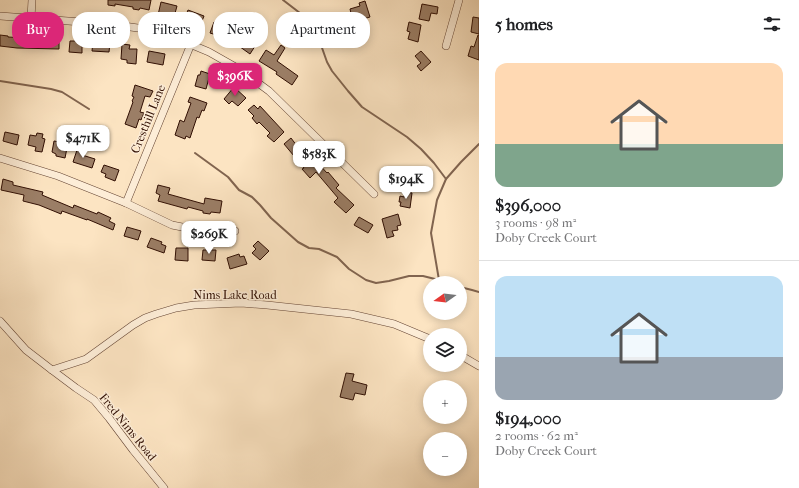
<!DOCTYPE html>
<html lang="en">
<head>
<meta charset="utf-8">
<style>
	:root { --surface:#fff; --page:#f6f6f6; --text:#202124; --muted:#757577; --line:#e0e0e0; --accent:#db2777 }
	body { margin:0; font-family:"IM FELL French Canon",serif; background:var(--page); color:var(--text); height:100vh; display:flex; flex-direction:column; font-size:15px; white-space:nowrap }
	* { box-sizing:border-box; margin:0 }
	p { font-size:13px; color:var(--muted) }
	.icon { flex:none; width:22px; height:22px; fill:none; stroke:currentColor; stroke-width:2; stroke-linecap:round; stroke-linejoin:round }
	.map { position:relative; flex:1; overflow:hidden }
	.panel { display:flex; flex-direction:column; background:var(--surface); width:320px }
	.panel>* { flex:none }
	.guide { position:absolute; left:12px; top:12px; width:380px; height:36px; display:flex; gap:8px }
	.needle { width:26px; rotate:256deg }
	.buttons { position:absolute; left:423px; top:276px; display:grid; gap:8px }
	.buttons a { display:grid; place-items:center; width:44px; height:44px; border-radius:50%; background:var(--surface); box-shadow:0 2px 10px #0003; font-size:20px }
	.price { position:absolute; translate:-50% -34px; padding:0 9px; border-radius:8px; background:#fff; color:#222; font-size:13px; line-height:26px; filter:drop-shadow(0 1px 2px #0008) }
	.price::after { content:''; position:absolute; left:50%; top:24px; width:12px; height:9px; margin-left:-6px; background:inherit; clip-path:polygon(0 0,100% 0,50% 100%) }
	.price.selected { background:var(--accent); color:#fff }
	ul { padding:0; list-style:none }
	li { display:grid; align-content:center; gap:8px; height:212px; padding:0 16px }
	li+li { border-top:1px solid var(--line) }
	li span { display:grid; place-items:center; height:124px; border-radius:12px; color:#555 }
	li>.icon { margin-inline-start:auto }
	span .icon { width:72px; height:72px; fill:#fffc; stroke-width:1 }
	li b { font-size:17px }
	h2 { display:flex; justify-content:space-between; align-items:center; height:48px; padding:0 16px; font-size:17px }
	.pill { padding:0 14px; border-radius:16px; background:var(--surface); box-shadow:0 2px 10px #0003; font-size:14px; line-height:36px }
	.pill.selected { background:var(--accent); color:#fff }
	main { display:flex; flex:1; min-height:0 }
	.map>svg:first-child { display:block }
</style>
</head>
<body>
<main>
<div class="map">
<svg width="479" height="488" viewBox="0 0 479 488">
	<rect width="100%" height="100%" fill="#fce4c2"/>
	<filter id="stains"><feTurbulence type="fractalNoise" baseFrequency=".005" numOctaves="4"/><feColorMatrix values="0 0 0 0 .2 0 0 0 0 .09 0 0 0 0 .02 0 0 0 .5 -.17"/></filter>
	<radialGradient id="worn" r=".72"><stop offset=".6" stop-color="#630" stop-opacity="0"/><stop offset="1" stop-color="#630" stop-opacity=".3"/></radialGradient>
	<g fill="none" stroke-linecap="round" stroke-linejoin="round">
		<!-- stream -->
		<g stroke="#81644f" stroke-width="2">
			<path d="M283 0 309 20 315 28 327 62 332 71 348 91 362 107 407 137 421 149 434 163 446 179"/>
			<path d="M0 81 51 89 62 92 89 109"/>
			<path d="M195 153 228 177 239 190 252 197 260 205 271 218 298 242 309 248 319 249 337 257 349 269 366 280 376 283 389 281 409 276H423L439 280 446 283"/>
			<path d="M439 280 431 233 437 200 446 179 461 162 479 144"/>
			<path d="M460 287 472 290 479 292"/>
		</g>
	</g>
	<!-- building -->
	<g fill="#9b7e66" stroke="#310f03">
		<path d="M108 0H151L149 10 140 8 139 10 133 9V7L115 4V6L108 5Z"/>
		<path d="M365 1 370 17 353 22 350 9 360 6 359 3Z"/>
		<path d="M161 2 177 6 174 17 165 15 164 16 158 15Z"/>
		<path d="M422 4 438 7 437 14 431 13 429 21 419 19Z"/>
		<path d="M188 10 204 16 200 26 184 20Z"/>
		<path d="M473 17 479 18V34L471 32Z"/>
		<path d="M214 22 230 27 226 38 210 33Z"/>
		<path d="M409 22 421 25 418 42 408 39 410 32 407 31Z"/>
		<path d="M0 35 8 36V37L59 40V49L17 48 0 46Z"/>
		<path d="M478 35H479V60L468 56 471 46 474 47Z"/>
		<path d="M241 37 251 43 252 40 257 43 250 54 236 44Z"/>
		<path d="M70 41H82V53L69 52Z"/>
		<path d="M93 41 110 43 109 52 92 51Z"/>
		<path d="M122 44 130 45 129 49H137L136 64 127 63V60L121 59Z"/>
		<path d="M281 45 285 48 277 61 298 76 292 85 276 74 277 72 259 61 266 50 274 55Z"/>
		<path d="M149 51 165 54 163 65 147 62Z"/>
		<path d="M421 51 431 62 421 71 417 66 421 63 415 56Z"/>
		<path d="M201 71 210 74 206 89 195 86 198 75H200Z"/>
		<path d="M135 85 153 91 150 97 145 96 140 112 144 113 141 120 139 119 136 128 125 124 133 102 132 101 134 97 132 96Z"/>
		<path d="M234 87 246 98 238 106 232 101 229 104 224 99Z"/>
		<path d="M190 97 207 103 204 111 202 110 199 118 197 117 190 138 186 136 185 139 175 135 180 120 184 122 191 103 188 102Z"/>
		<path d="M254 105 258 109 260 106 284 132 274 142 267 136 270 133 259 122 257 124 252 118 254 116 248 110Z"/>
		<path d="M5 132 19 135 17 145 3 141Z"/>
		<path d="M37 133 43 134 42 138 45 139 42 152 35 151 36 147 28 145 30 135 36 136Z"/>
		<path d="M291 138 306 158 309 156 316 164 317 162 327 173 328 172 339 185 336 188 354 205 346 213 334 202 338 198 316 172 310 178 302 169 304 168 284 144Z"/>
		<path d="M54 141 60 142 59 147 67 148 65 158 56 156V154L52 152Z"/>
		<path d="M78 147 84 149 82 155 95 159 92 168 73 162Z"/>
		<path d="M104 165 119 170 115 181 105 177 106 174 101 172Z"/>
		<path d="M3 179 13 182V185L43 192 42 195 73 208 74 205 97 214 98 212 111 218 109 221 115 224 113 230 87 219V220L62 211 61 214 39 205 23 201 24 195 1 190Z"/>
		<path d="M158 185 170 188 168 194 204 204 205 198 222 201 220 213 211 212 210 214 203 213V211L188 207 187 209 158 201 160 195 156 193Z"/>
		<path d="M405 192 412 193 410 208 400 206 401 202H399L400 196 404 197Z"/>
		<path d="M398 214 401 225 397 226 398 230 392 231 394 236 387 238 382 219Z"/>
		<path d="M359 217 373 225 368 233 354 225Z"/>
		<path d="M127 227 141 231 138 240 124 236Z"/>
		<path d="M151 238 162 242 161 244 166 246 164 253 147 247Z"/>
		<path d="M258 241 269 251 260 260 252 253 256 249 253 246Z"/>
		<path d="M176 248H188V261L175 260Z"/>
		<path d="M203 250H216L215 261 202 260Z"/>
		<path d="M239 254 240 257 244 256 247 264 230 269 227 258Z"/>
		<path d="M346 373 354 374 352 381 367 385 365 395 355 393 353 400 340 397Z"/>
	</g>
	<g fill="none" stroke-linecap="round" stroke-linejoin="round">
		<defs>
			<g id="minor">
				<path d="M0 16 109 24 145 29 178 39 209 52 239 69 269 91 374 194"/>
				<path d="M31 18 32 0"/>
				<path d="M446 46 459 0"/>
				<path d="M0 158 58 176 126 203 172 225 187 228 203 231H235"/>
				<path d="M126 203 191 44"/>
				<path d="M0 321 26 350 52 370 86 359 133 325 145 318 156 314 176 308 194 305 241 303 267 305 351 314 394 324 430 339"/>
				<path d="M460 355 479 366"/>
				<path d="M52 370 76 388 94 400 109 418 133 450 164 488"/>
			</g>
		</defs>
		<!-- minor casing -->
		<use href="#minor" stroke="#644433" stroke-width="8"/>
		<!-- minor -->
		<use href="#minor" stroke="#fdedd7" stroke-width="7"/>
	</g>
	<g text-anchor="middle" dominant-baseline="central" stroke-width="3" stroke-linejoin="round" paint-order="stroke">
		<!-- street labels -->
		<g font-size="12" fill="#310f03" stroke="#fdedd7">
			<text transform="translate(148 119) rotate(-68)">Cresthill Lane</text>
			<text x="235" y="295">Nims Lake Road</text>
			<text transform="translate(128 427) rotate(51)">Fred Nims Road</text>
		</g>
	</g>
	<rect width="100%" height="100%" filter="url(#stains)"/>
	<rect width="100%" height="100%" fill="url(#worn)"/>
</svg>
<div class="buttons">
<a><svg class="needle" viewBox="-14 -14 28 28"><path d="M0-13l5 13h-10z" fill="#e53935"/><path d="M0 13l5-13h-10z" fill="#757577"/></svg></a>
<a><svg class="icon" aria-label="layers" viewBox="0 0 24 24"><path d="M12 4l9 5-9 5-9-5zM3 14l9 5 9-5"/></svg></a>
<a>+</a>
<a>−</a>
</div>
<b class="price selected" style="left:235px;top:97px">$396K</b>
<b class="price" style="left:83px;top:159px">$471K</b>
<b class="price" style="left:319px;top:175px">$583K</b>
<b class="price" style="left:406px;top:200px">$194K</b>
<b class="price" style="left:209px;top:255px">$269K</b>
<div class="guide">
<a class="pill selected">Buy</a>
<a class="pill">Rent</a>
<a class="pill">Filters</a>
<a class="pill">New</a>
<a class="pill">Apartment</a>
</div>
</div>
<section class="panel">
<h2>5 homes<svg class="icon" aria-label="filters" viewBox="0 0 24 24"><path d="M4 7h16M4 17h16"/><circle cx="9" cy="7" r="2"/><circle cx="15" cy="17" r="2"/></svg></h2>
<ul>
<li><span style="background:linear-gradient(#ffd9b3 65%,#7fa58c 0)"><svg class="icon" aria-label="home" viewBox="0 0 24 24"><path d="M3 11l9-7 9 7M6 9v11h12V9"/></svg></span><div><b>$396,000</b><p>3 rooms · 98 m²</p><p>Doby Creek Court</p></div></li>
<li><span style="background:linear-gradient(#bfe0f5 65%,#9aa5b1 0)"><svg class="icon" aria-label="home" viewBox="0 0 24 24"><path d="M3 11l9-7 9 7M6 9v11h12V9"/></svg></span><div><b>$194,000</b><p>2 rooms · 62 m²</p><p>Doby Creek Court</p></div></li>
</ul>
</section>
</main>
</body>
</html>
